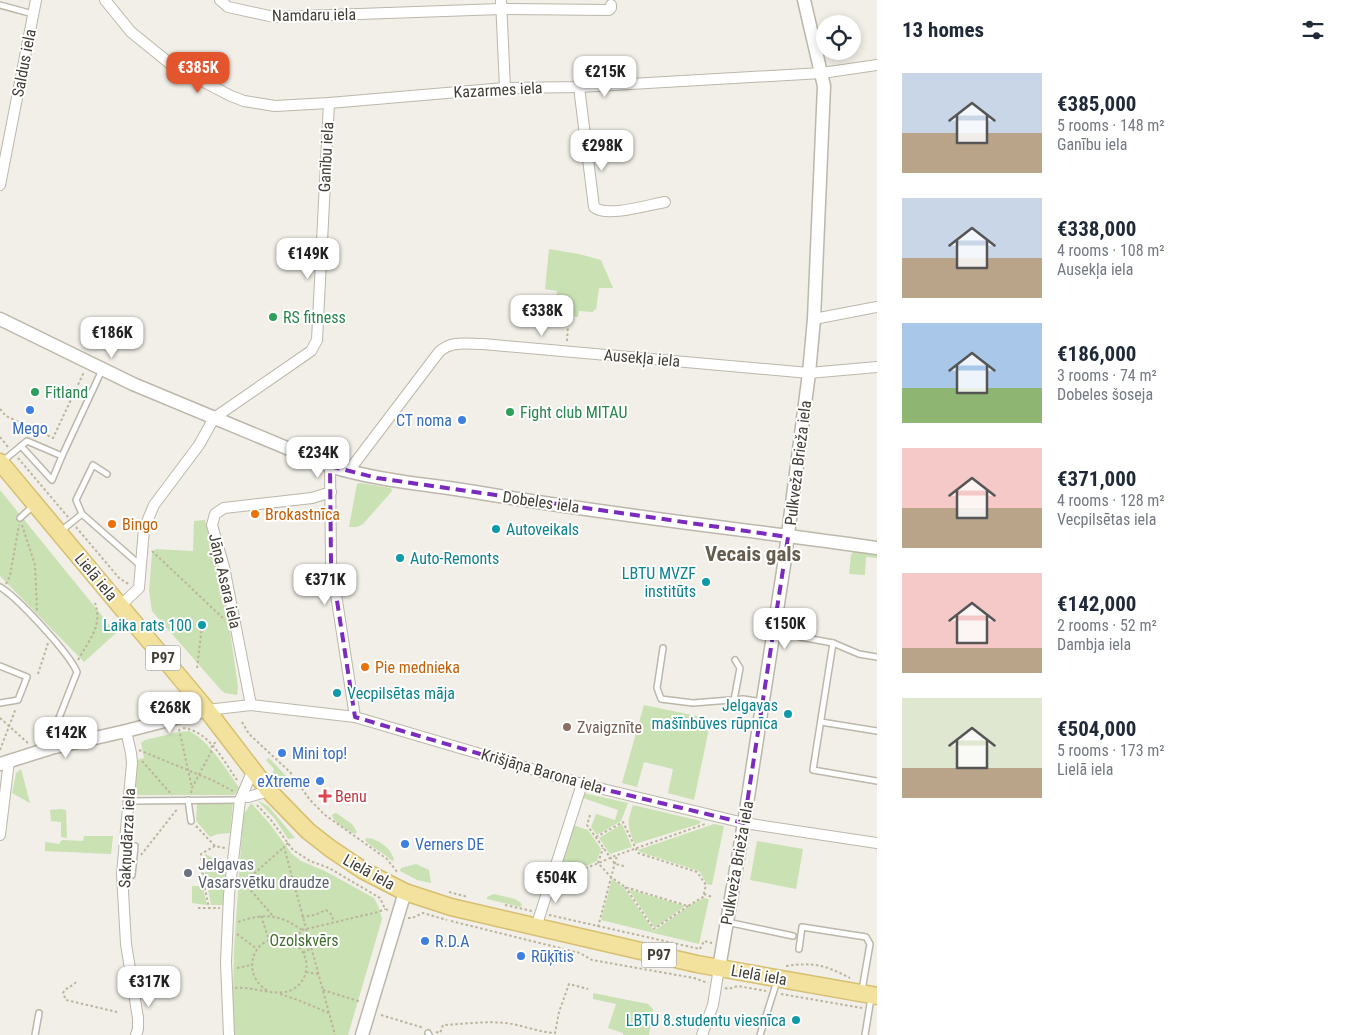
<!DOCTYPE html>
<html lang="en">
<head>
<meta charset="utf-8">
<style>
	:root { --surface:#fff; --page:#f2f2f3; --text:#1f2937; --muted:#747a83; --accent:#e3552c }
	body { margin:0; font-family:"Roboto Condensed",sans-serif; background:var(--page); color:var(--text); height:100vh; display:flex; flex-direction:column; font-size:19px; white-space:nowrap }
	* { box-sizing:border-box; margin:0 }
	p { font-size:16px; color:var(--muted) }
	.icon { flex:none; width:28px; height:28px; fill:none; stroke:currentColor; stroke-width:2; stroke-linecap:round; stroke-linejoin:round }
	.map { position:relative; flex:1; overflow:hidden }
	.drawer { display:flex; flex-direction:column; background:var(--surface); width:475px }
	.drawer>* { flex:none }
	.buttons { position:absolute; left:816px; top:15px; display:grid; gap:10px }
	.buttons a { display:grid; place-items:center; width:45px; height:45px; border-radius:50%; background:var(--surface); box-shadow:0 2px 8px #0003; font-size:25px }
	.price { position:absolute; translate:-50% -42px; padding:0 11px; border-radius:10px; background:#fff; color:#222; font-size:16px; line-height:32px; filter:drop-shadow(0 1px 2px #0008) }
	.price::after { content:''; position:absolute; left:50%; top:30px; width:15px; height:11px; margin-left:-8px; background:inherit; clip-path:polygon(0 0,100% 0,50% 100%) }
	.price.active { background:var(--accent); color:#fff }
	ul { padding:0; list-style:none }
	li { display:flex; align-items:center; gap:15px; height:125px; padding:0 25px }
	li span { display:grid; place-items:center; flex:none; width:140px; height:100px; border-radius:0px; color:#555 }
	li>.icon { margin-inline-start:auto }
	span .icon { width:60px; height:60px; fill:#fffc; stroke-width:1 }
	li b { font-size:21px }
	h2 { display:flex; justify-content:space-between; align-items:center; height:60px; padding:0 25px; font-size:21px }
	main { display:flex; flex:1; min-height:0 }
	.map>svg:first-child { display:block }
</style>
</head>
<body>
<main>
<div class="map">
<svg width="877" height="1035" viewBox="0 0 877 1035">
	<rect width="100%" height="100%" fill="#f1efe7"/>
	<!-- green -->
	<g fill="#c9e1b3">
		<path d="M549 249 579 254 601 260 613 288H599L596 310H594L593 312 579 311 578 317 564 316V307L555 306 557 291 545 289Z"/>
		<path d="M360 483 391 488 392 491 363 524 357 527H349L357 484Z"/>
		<path d="M0 490 116 633 84 662 0 576Z"/>
		<path d="M205 520 229 624 238 687 237 695 225 693 221 690 152 611 149 591 152 554 155 549 193 551 194 521Z"/>
		<path d="M854 551 877 554V558L866 557 865 575 849 574 851 555Z"/>
		<path d="M644 705 711 719 694 800 668 793 673 769 644 762 637 787 622 783Z"/>
		<path d="M189 731C209 740 227 771 240 789L234 795H138L135 791 137 760 144 758 141 743 145 740 179 732Z"/>
		<path d="M269 758 287 777 285 782 280 781 272 775 274 769 266 760Z"/>
		<path d="M21 769 30 803 12 793 16 773Z"/>
		<path d="M584 793 628 803 621 821 597 835 591 827 596 814 615 820 618 810 583 798Z"/>
		<path d="M257 800 268 806 295 838 288 839 275 819Z"/>
		<path d="M233 803 230 833 218 834 210 837 196 821 197 804Z"/>
		<path d="M251 803 269 823 292 854 301 861 325 871 374 898 379 908 382 919 348 1035H232L234 950 243 816Z"/>
		<path d="M633 805 701 821 699 824 635 844C627 826 627 823 633 805Z"/>
		<path d="M60 809 66 810 67 838 61 837V822L51 821 50 810Z"/>
		<path d="M336 813 352 824 357 832 355 834C347 830 336 824 332 816L333 814Z"/>
		<path d="M622 824 632 847 610 854 599 838Z"/>
		<path d="M714 824 724 826 712 885 707 884 699 871 640 852 638 850Z"/>
		<path d="M573 825 588 830 601 849 597 861 573 872 558 868Z"/>
		<path d="M84 836H113L111 854 45 851V842L59 844 62 840 83 841Z"/>
		<path d="M366 838C378 838 392 849 394 860L392 861C384 852 372 849 365 840Z"/>
		<path d="M757 841 803 849 796 889 750 880Z"/>
		<path d="M206 854 215 860 226 864V868L204 867 203 857Z"/>
		<path d="M201 861 204 892 207 905 192 903V886H201Z"/>
		<path d="M416 864 429 870 431 883 417 880 400 871 401 868Z"/>
		<path d="M205 872H225L223 905H211Z"/>
		<path d="M612 879 624 888 654 931 689 906 704 898 709 899 699 944 601 920Z"/>
		<path d="M628 889 685 906 655 928Z"/>
		<path d="M494 894 515 899 521 903 522 905 520 907 487 899V897Z"/>
		<path d="M593 993 648 1004 653 1009 649 1035H623V1033L608 1028 616 1004 593 999Z"/>
	</g>
	<g fill="none" stroke-linecap="round" stroke-linejoin="round">
		<defs>
			<g id="service">
				<path d="M0 5 33 14"/>
				<path d="M21 446 52 480 62 456"/>
				<path d="M3 461 27 441 62 456 102 370"/>
				<path d="M107 474 93 465 76 500 82 514 141 566"/>
				<path d="M20 518 34 505"/>
				<path d="M61 531 82 514"/>
				<path d="M0 587C18 598 69 653 77 672L57 723 51 747"/>
				<path d="M774 633 795 636"/>
				<path d="M800 637 833 643 859 654 877 657"/>
				<path d="M833 643 813 770 877 781"/>
				<path d="M663 648 657 688 661 699 693 703 743 699 763 702"/>
				<path d="M0 666 27 677 18 700 0 703"/>
				<path d="M734 700 740 668 735 660"/>
				<path d="M821 722 877 731"/>
				<path d="M188 800 191 821"/>
				<path d="M129 801 240 800"/>
				<path d="M122 874 132 875 135 846"/>
				<path d="M727 922 793 936"/>
				<path d="M799 949 802 927 866 937 870 944 862 990"/>
				<path d="M428 1033 429 1035"/>
				<path d="M35 1035 39 1013"/>
				<path d="M760 1035 777 981"/>
				<path d="M865 1035 871 998"/>
			</g>
			<g id="minor">
				<path d="M105 0 131 32 173 66 231 96 244 101 275 106 329 103 505 88 579 87 822 73 877 65"/>
				<path d="M220 0 228 7 274 17 501 9 609 10 611 8V5"/>
				<path d="M501 0 505 88"/>
				<path d="M579 87 594 207C606 218 648 205 665 202"/>
				<path d="M0 185 36 0"/>
				<path d="M814 319 877 307"/>
				<path d="M330 466 331 562 355 717"/>
				<path d="M351 472 354 464 439 352C452 340 467 344 483 344L809 373 877 367"/>
				<path d="M120 606 139 588 144 529 154 505 199 445 214 418 311 351 317 340 329 103"/>
				<path d="M251 705 224 567 212 525 215 514 224 508 312 498 331 492"/>
				<path d="M207 710 251 705 355 717 582 784 744 823 877 843"/>
				<path d="M126 731 131 753 132 763 122 874 126 944 138 1018V1029L136 1035"/>
				<path d="M243 796 248 797 269 791"/>
				<path d="M0 835 9 761"/>
				<path d="M536 927 582 784"/>
				<path d="M229 1035 226 962 229 895 240 800 253 770"/>
				<path d="M702 1035 713 1005 719 968"/>
			</g>
			<g id="tertiary">
				<path d="M0 319 133 384 330 466C378 481 427 484 475 492 609 515 743 529 877 548"/>
				<path d="M0 764 51 748 126 731 207 710"/>
				<path d="M719 968 744 823 784 565 809 373 814 319 824 86 804 0"/>
				<path d="M362 1035 405 892"/>
			</g>
			<path id="primary" d="M0 462 207 710 269 791 308 831 331 849 364 871 405 892 451 907 697 964 877 996"/>
		</defs>
		<!-- service casing -->
		<use href="#service" stroke="#bcb7aa" stroke-width="8"/>
		<!-- minor casing -->
		<use href="#minor" stroke="#bcb7aa" stroke-width="12"/>
		<!-- tertiary casing -->
		<use href="#tertiary" stroke="#bcb7aa" stroke-width="15"/>
		<!-- primary casing -->
		<use href="#primary" stroke="#d6bf6f" stroke-width="19"/>
		<!-- path -->
		<g stroke="#bcb39d" stroke-width="2" stroke-dasharray="2.5 2.5" stroke-linecap="butt">
			<path d="M567 341 568 326"/>
			<path d="M0 409 6 416 53 438 84 372"/>
			<path d="M0 437 8 447"/>
			<path d="M18 458 68 517"/>
			<path d="M22 525 35 565 37 611"/>
			<path d="M76 527 119 578 130 585"/>
			<path d="M152 551 225 620"/>
			<path d="M6 584 10 576 19 525"/>
			<path d="M78 660C89 640 103 626 95 603"/>
			<path d="M197 668 202 626"/>
			<path d="M38 674 48 643"/>
			<path d="M0 718 29 744"/>
			<path d="M242 722 249 734 290 772 310 800 325 815 387 859 398 873"/>
			<path d="M183 728C209 731 223 760 237 780"/>
			<path d="M179 729 192 788"/>
			<path d="M0 750 16 708"/>
			<path d="M139 750 214 781 233 791"/>
			<path d="M142 761 172 795"/>
			<path d="M191 793 192 788 211 752 212 745 216 742"/>
			<path d="M257 805 271 820 293 850 310 861 329 868 380 898 385 909 388 910"/>
			<path d="M590 815 587 825 615 864 624 866"/>
			<path d="M196 826 215 846 225 848"/>
			<path d="M596 837 623 822 638 853 697 872 706 885 703 897 688 906 625 887 611 877 598 863 603 848"/>
			<path d="M288 843 284 847 335 1035"/>
			<path d="M215 846 201 854 205 889 209 908H220"/>
			<path d="M141 855 178 808"/>
			<path d="M203 869H223"/>
			<path d="M241 879 273 916"/>
			<path d="M572 881 575 873 617 855"/>
			<path d="M239 887 284 847"/>
			<path d="M625 887 654 929 688 906"/>
			<path d="M449 892 468 897"/>
			<path d="M704 894 712 897"/>
			<path d="M505 905 532 911"/>
			<path d="M198 908H209"/>
			<path d="M549 915 700 949"/>
			<path d="M261 916 269 940"/>
			<path d="M302 917 315 915 326 910 331 914 334 922"/>
			<path d="M408 918H412L423 913 447 920"/>
			<path d="M451 921 580 953 592 960 694 978 708 983"/>
			<path d="M238 922C263 913 280 914 302 930"/>
			<path d="M598 927 617 855 705 824"/>
			<path d="M237 934 257 949"/>
			<path d="M293 942 302 930 378 912 385 909"/>
			<path d="M700 949 704 941 712 943"/>
			<path d="M303 953 311 948"/>
			<path d="M786 966C814 962 825 965 850 978"/>
			<path d="M237 968 251 965"/>
			<path d="M306 972 319 974"/>
			<path d="M76 982C72 987 66 987 63 993L66 1000 117 1012"/>
			<path d="M235 988C254 986 279 999 295 988 304 982 308 971 306 961 304 951 298 944 289 941 257 928 236 972 268 991"/>
			<path d="M725 988 728 989 738 986 766 991"/>
			<path d="M323 990 361 1002"/>
			<path d="M280 994 298 1000 329 1013"/>
			<path d="M781 994 862 1008"/>
			<path d="M381 1015 424 1028"/>
			<path d="M436 1032 440 1033 443 1025C464 1024 485 1021 506 1023 522 1025 538 1032 555 1033L559 1012 569 984 588 989"/>
		</g>
		<!-- service -->
		<use href="#service" stroke="#fff" stroke-width="5"/>
		<!-- minor -->
		<use href="#minor" stroke="#fff" stroke-width="10"/>
		<!-- tertiary -->
		<use href="#tertiary" stroke="#fff" stroke-width="12"/>
		<!-- primary -->
		<use href="#primary" stroke="#f3e19e" stroke-width="16"/>
	</g>
	<!-- marked area -->
	<path fill="none" stroke="#7b2cbf" stroke-width="4" stroke-dasharray="10 6" stroke-linejoin="round" d="M330 466 377 478 788 537 744 823 582 784 355 717 331 562Z"/>
	<!-- markers -->
	<g fill="#2e9e5b" stroke="#fff" stroke-width="2">
		<circle cx="273" cy="317" r="5"/>
		<circle cx="35" cy="392" r="5"/>
		<circle cx="510" cy="412" r="5"/>
	</g>
	<g fill="#3f7fe0" stroke="#fff" stroke-width="2">
		<circle cx="30" cy="410" r="5"/>
		<circle cx="462" cy="420" r="5"/>
		<circle cx="282" cy="753" r="5"/>
		<circle cx="320" cy="781" r="5"/>
		<circle cx="405" cy="844" r="5"/>
		<circle cx="425" cy="941" r="5"/>
		<circle cx="521" cy="956" r="5"/>
	</g>
	<g fill="#e8710a" stroke="#fff" stroke-width="2">
		<circle cx="255" cy="514" r="5"/>
		<circle cx="112" cy="524" r="5"/>
		<circle cx="365" cy="667" r="5"/>
	</g>
	<g fill="#0f9aa8" stroke="#fff" stroke-width="2">
		<circle cx="496" cy="529" r="5"/>
		<circle cx="400" cy="558" r="5"/>
		<circle cx="706" cy="582" r="5"/>
		<circle cx="202" cy="625" r="5"/>
		<circle cx="337" cy="693" r="5"/>
		<circle cx="788" cy="714" r="5"/>
		<circle cx="796" cy="1020" r="5"/>
	</g>
	<circle fill="#8d6e63" stroke="#fff" stroke-width="2" cx="567" cy="727" r="5"/>
	<path fill="#e0444e" stroke="#fff" stroke-width="2" d="M322.5 788.5h5v5h5v5h-5v5h-5v-5h-5v-5h5z"/>
	<circle fill="#6b7280" stroke="#fff" stroke-width="2" cx="188" cy="873" r="5"/>
	<g text-anchor="middle" dominant-baseline="central" stroke-width="4" stroke-linejoin="round" paint-order="stroke">
		<!-- shield labels -->
		<g fill="#fff" stroke="#7b7972" stroke-width="1">
			<rect x="145.5" y="645.5" width="35" height="25" rx="4"/>
			<rect x="641.5" y="942.5" width="35" height="25" rx="4"/>
		</g>
		<g font-size="15" font-weight="bold" fill="#433f36">
			<text x="163" y="658">P97</text>
			<text x="659" y="955">P97</text>
		</g>
		<!-- street labels -->
		<g font-size="16" fill="#433f36" stroke="#fff">
			<text transform="translate(314 15) rotate(-1)">Namdaru iela</text>
			<text transform="translate(24 63) rotate(-79)">Saldus iela</text>
			<text transform="translate(498 90) rotate(-3)">Kazarmes iela</text>
			<text transform="translate(326 157) rotate(-87)">Ganību iela</text>
			<text transform="translate(642 358) rotate(5)">Ausekļa iela</text>
			<text transform="translate(798 463) rotate(-83)">Pulkveža Brieža iela</text>
			<text transform="translate(541 502) rotate(8)">Dobeles iela</text>
			<text transform="translate(96 577) rotate(50)">Lielā iela</text>
			<text transform="translate(225 581) rotate(77)">Jāņa Asara iela</text>
			<text transform="translate(542 771) rotate(16)">Krišjāņa Barona iela</text>
			<text transform="translate(127 838) rotate(-87)">Sakņudārza iela</text>
			<text transform="translate(737 863) rotate(-80)">Pulkveža Brieža iela</text>
			<text transform="translate(369 872) rotate(29)">Lielā iela</text>
			<text transform="translate(759 975) rotate(10)">Lielā iela</text>
		</g>
		<!-- leisure labels -->
		<g font-size="16" fill="#27864d" stroke="#fff" text-anchor="start">
			<text x="283" y="317">RS fitness</text>
			<text x="45" y="392">Fitland</text>
			<text x="520" y="412">Fight club MITAU</text>
		</g>
		<!-- shop labels -->
		<g font-size="16" fill="#366cbe" stroke="#fff" text-anchor="start">
			<text x="452" y="420" text-anchor="end">CT noma</text>
			<text x="30" y="428" text-anchor="middle">Mego</text>
			<text x="292" y="753">Mini top!</text>
			<text x="310" y="781" text-anchor="end">eXtreme</text>
			<text x="415" y="844">Verners DE</text>
			<text x="435" y="941">R.D.A</text>
			<text x="531" y="956">Rūķītis</text>
		</g>
		<!-- food labels -->
		<g font-size="16" fill="#c56008" stroke="#fff" text-anchor="start">
			<text x="265" y="514">Brokastnīca</text>
			<text x="122" y="524">Bingo</text>
			<text x="375" y="667">Pie mednieka</text>
		</g>
		<!-- culture labels -->
		<g font-size="16" fill="#0d838f" stroke="#fff" text-anchor="end">
			<text x="506" y="529" text-anchor="start">Autoveikals</text>
			<text x="410" y="558" text-anchor="start">Auto-Remonts</text>
			<text x="696" y="573">LBTU MVZF<tspan x="696" dy="18">institūts</tspan></text>
			<text x="192" y="625">Laika rats 100</text>
			<text x="347" y="693" text-anchor="start">Vecpilsētas māja</text>
			<text x="778" y="705">Jelgavas<tspan x="778" dy="18">mašīnbūves rūpnīca</tspan></text>
			<text x="786" y="1020">LBTU 8.studentu viesnīca</text>
		</g>
		<!-- education labels -->
		<g font-size="16" fill="#785e54" stroke="#fff" text-anchor="start">
			<text x="577" y="727">Zvaigznīte</text>
		</g>
		<!-- health labels -->
		<g font-size="16" fill="#be3a42" stroke="#fff" text-anchor="start">
			<text x="335" y="796">Benu</text>
		</g>
		<!-- worship labels -->
		<g font-size="16" fill="#5b616d" stroke="#fff" text-anchor="start">
			<text x="198" y="864">Jelgavas<tspan x="198" dy="18">Vasarsvētku draudze</tspan></text>
		</g>
		<!-- park labels -->
		<g font-size="16" fill="#436f30" stroke="#fff">
			<text x="304" y="940">Ozolskvērs</text>
		</g>
		<!-- district labels -->
		<g font-size="21" font-weight="bold" fill="#655e4f" stroke="#fff">
			<text x="753" y="554">Vecais gals</text>
		</g>
	</g>
</svg>
<div class="buttons">
<a><svg class="icon" aria-label="locate" viewBox="0 0 24 24"><circle cx="12" cy="12" r="6"/><path d="M12 2v4M12 18v4M2 12h4M18 12h4"/></svg></a>
</div>
<b class="price active" style="left:198px;top:94px">€385K</b>
<b class="price" style="left:605px;top:98px">€215K</b>
<b class="price" style="left:602px;top:172px">€298K</b>
<b class="price" style="left:308px;top:280px">€149K</b>
<b class="price" style="left:542px;top:337px">€338K</b>
<b class="price" style="left:112px;top:359px">€186K</b>
<b class="price" style="left:318px;top:479px">€234K</b>
<b class="price" style="left:325px;top:606px">€371K</b>
<b class="price" style="left:785px;top:650px">€150K</b>
<b class="price" style="left:170px;top:734px">€268K</b>
<b class="price" style="left:66px;top:759px">€142K</b>
<b class="price" style="left:556px;top:904px">€504K</b>
<b class="price" style="left:149px;top:1008px">€317K</b>
</div>
<section class="drawer">
<h2>13 homes<svg class="icon" aria-label="filters" viewBox="0 0 24 24"><path d="M4 7h16M4 17h16"/><circle cx="9" cy="7" r="2"/><circle cx="15" cy="17" r="2"/></svg></h2>
<ul>
<li><span style="background:linear-gradient(#c9d6e8 60%,#b9a48a 0)"><svg class="icon" aria-label="home" viewBox="0 0 24 24"><path d="M3 11l9-7 9 7M6 9v11h12V9"/></svg></span><div><b>€385,000</b><p>5 rooms · 148 m²</p><p>Ganību iela</p></div></li>
<li><span style="background:linear-gradient(#c9d6e8 60%,#b9a48a 0)"><svg class="icon" aria-label="home" viewBox="0 0 24 24"><path d="M3 11l9-7 9 7M6 9v11h12V9"/></svg></span><div><b>€338,000</b><p>4 rooms · 108 m²</p><p>Ausekļa iela</p></div></li>
<li><span style="background:linear-gradient(#a9c7e8 65%,#8fb573 0)"><svg class="icon" aria-label="home" viewBox="0 0 24 24"><path d="M3 11l9-7 9 7M6 9v11h12V9"/></svg></span><div><b>€186,000</b><p>3 rooms · 74 m²</p><p>Dobeles šoseja</p></div></li>
<li><span style="background:linear-gradient(#f6c9c9 60%,#b9a48a 0)"><svg class="icon" aria-label="home" viewBox="0 0 24 24"><path d="M3 11l9-7 9 7M6 9v11h12V9"/></svg></span><div><b>€371,000</b><p>4 rooms · 128 m²</p><p>Vecpilsētas iela</p></div></li>
<li><span style="background:linear-gradient(#f6c9c9 75%,#b9a48a 0)"><svg class="icon" aria-label="home" viewBox="0 0 24 24"><path d="M3 11l9-7 9 7M6 9v11h12V9"/></svg></span><div><b>€142,000</b><p>2 rooms · 52 m²</p><p>Dambja iela</p></div></li>
<li><span style="background:linear-gradient(#dfe7d0 70%,#b9a48a 0)"><svg class="icon" aria-label="home" viewBox="0 0 24 24"><path d="M3 11l9-7 9 7M6 9v11h12V9"/></svg></span><div><b>€504,000</b><p>5 rooms · 173 m²</p><p>Lielā iela</p></div></li>
</ul>
</section>
</main>
</body>
</html>
